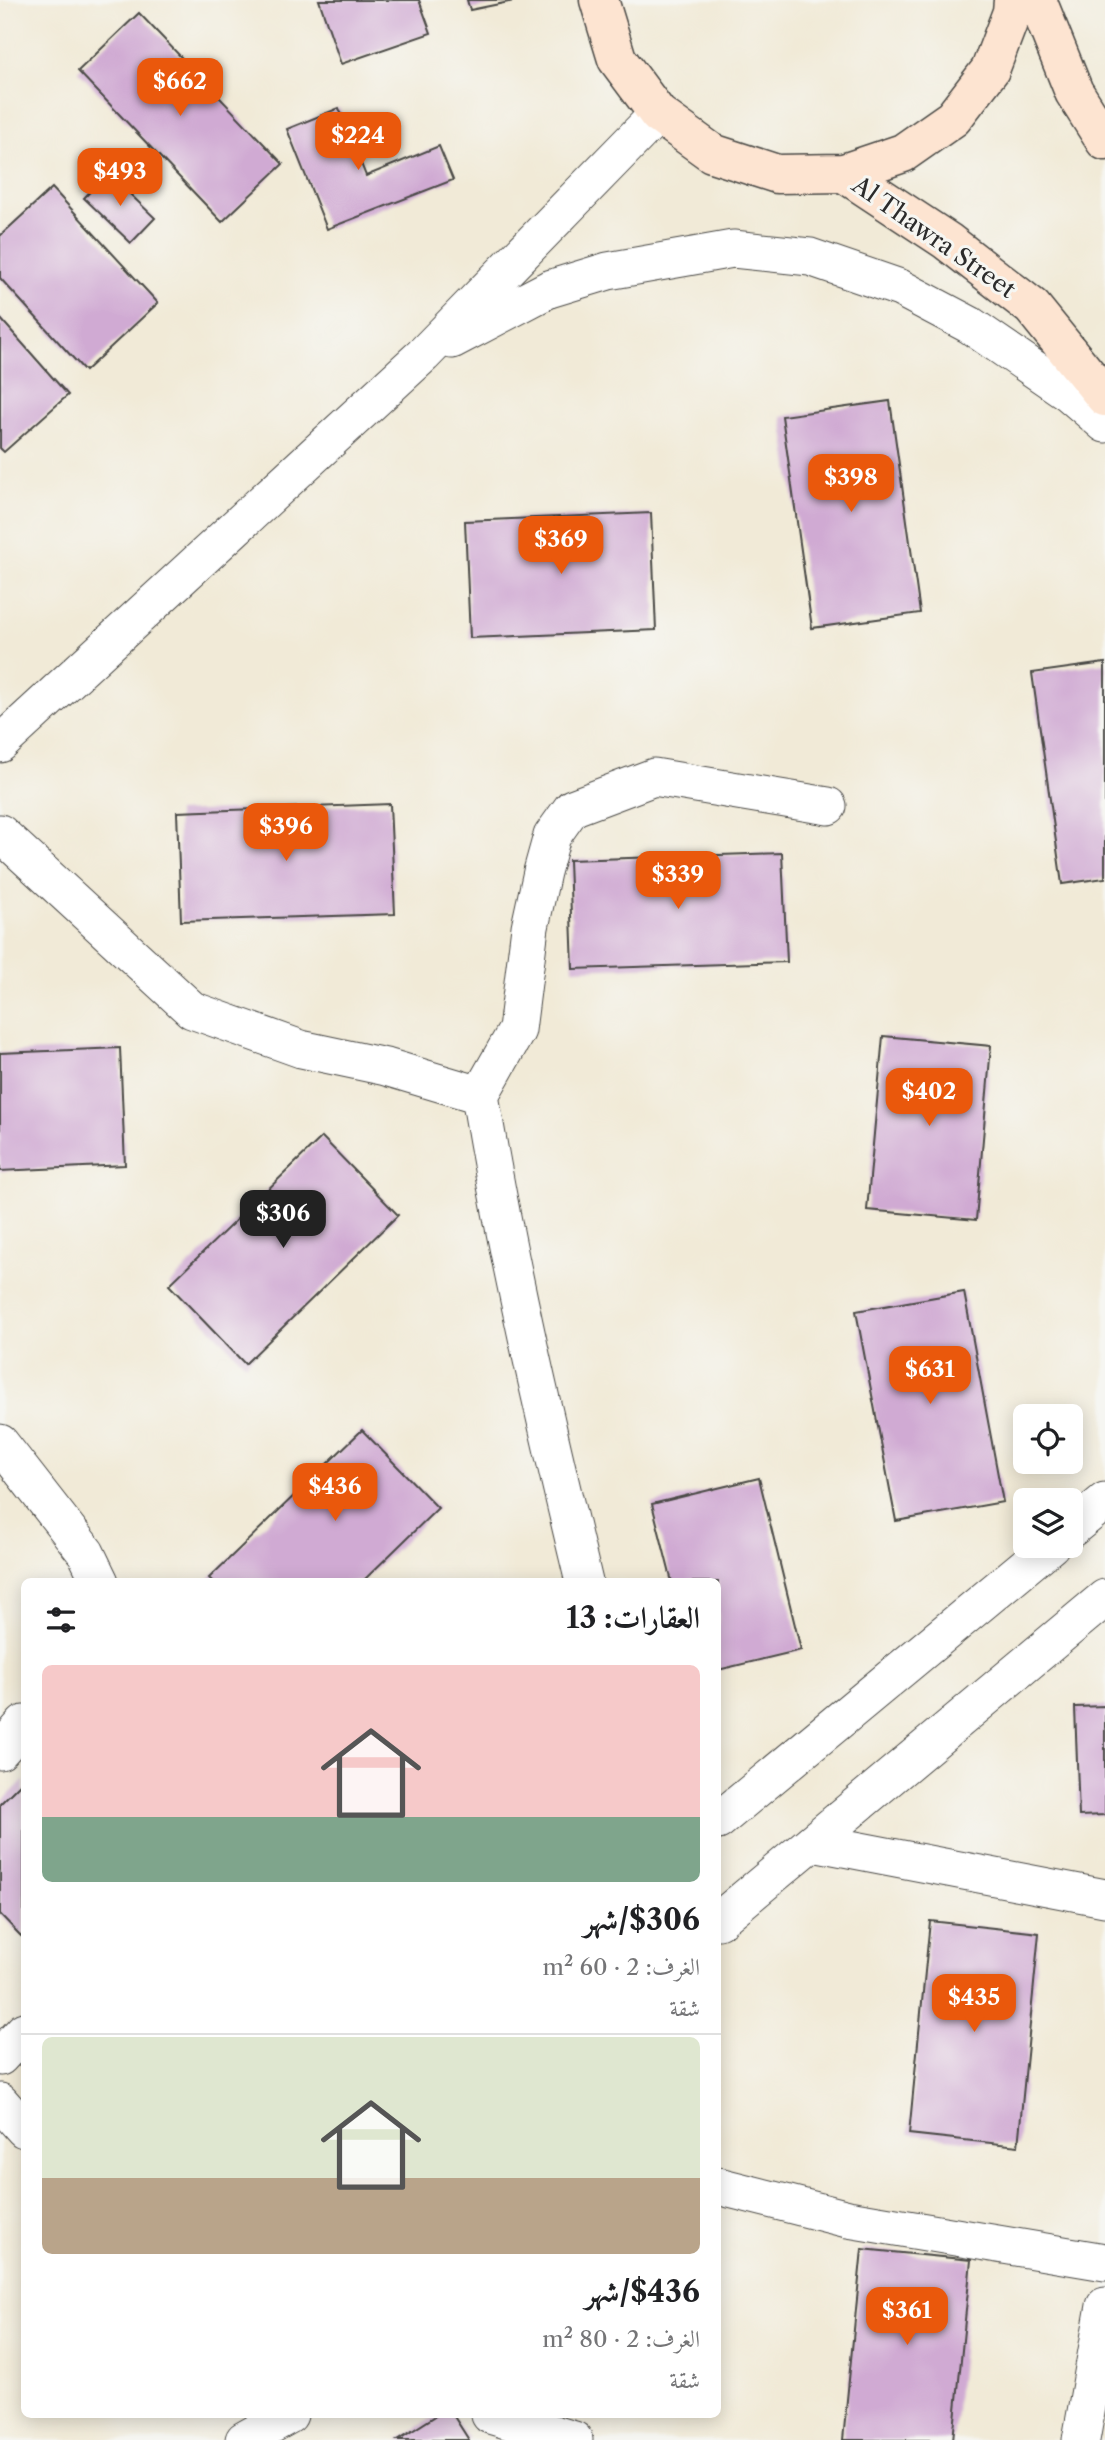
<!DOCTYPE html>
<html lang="ar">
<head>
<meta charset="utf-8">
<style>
	:root { --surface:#fff; --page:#f2f2f2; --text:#202124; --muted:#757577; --line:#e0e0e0; --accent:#ea580c }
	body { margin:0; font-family:"Libre Caslon Text",Amiri,serif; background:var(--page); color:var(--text); direction:rtl; height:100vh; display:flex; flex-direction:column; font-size:26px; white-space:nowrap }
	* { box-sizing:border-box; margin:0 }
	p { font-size:23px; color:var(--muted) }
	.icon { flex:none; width:38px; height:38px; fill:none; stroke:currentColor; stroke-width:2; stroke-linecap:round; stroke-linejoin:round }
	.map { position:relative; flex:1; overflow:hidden; direction:ltr }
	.side { position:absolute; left:21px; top:1578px; width:700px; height:840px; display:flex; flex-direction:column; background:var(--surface); border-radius:10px; box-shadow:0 4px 18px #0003; direction:rtl }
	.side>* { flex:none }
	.controls { position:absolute; left:1013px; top:1404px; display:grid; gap:14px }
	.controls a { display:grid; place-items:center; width:70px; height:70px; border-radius:10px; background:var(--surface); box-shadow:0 4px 18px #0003; font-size:35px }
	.price { position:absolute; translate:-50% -60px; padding:0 16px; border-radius:14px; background:var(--accent); color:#fff; font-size:23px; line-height:46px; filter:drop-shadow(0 2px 4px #0008) }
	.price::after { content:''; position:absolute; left:50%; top:42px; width:21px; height:16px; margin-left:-10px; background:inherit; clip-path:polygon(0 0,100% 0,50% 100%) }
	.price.selected { background:#222; color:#fff }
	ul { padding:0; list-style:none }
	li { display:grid; align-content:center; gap:14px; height:371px; padding:0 21px }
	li+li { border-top:2px solid var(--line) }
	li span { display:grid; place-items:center; height:217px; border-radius:10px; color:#555 }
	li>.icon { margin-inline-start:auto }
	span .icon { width:126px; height:126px; fill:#fffc; stroke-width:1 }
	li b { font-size:30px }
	h2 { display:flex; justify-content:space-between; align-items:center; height:84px; padding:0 21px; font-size:30px }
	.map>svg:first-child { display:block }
</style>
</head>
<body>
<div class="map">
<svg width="1105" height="2440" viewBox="0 0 1105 2440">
	<rect width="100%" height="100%" fill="#f6f6f2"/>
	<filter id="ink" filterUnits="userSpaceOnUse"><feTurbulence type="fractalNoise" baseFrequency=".0143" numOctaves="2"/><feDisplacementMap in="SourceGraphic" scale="14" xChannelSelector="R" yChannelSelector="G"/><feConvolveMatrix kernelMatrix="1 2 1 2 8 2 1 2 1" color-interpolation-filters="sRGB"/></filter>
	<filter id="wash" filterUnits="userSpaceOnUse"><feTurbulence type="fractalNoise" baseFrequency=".00686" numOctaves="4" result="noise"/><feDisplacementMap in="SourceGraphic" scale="28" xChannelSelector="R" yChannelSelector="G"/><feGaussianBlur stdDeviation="1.57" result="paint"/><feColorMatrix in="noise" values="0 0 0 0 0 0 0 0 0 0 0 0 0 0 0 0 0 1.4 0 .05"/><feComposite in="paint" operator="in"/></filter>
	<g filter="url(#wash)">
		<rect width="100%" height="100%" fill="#f1ead7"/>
		<g id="blocks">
			<!-- building -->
			<g fill="#d0aad3">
				<path d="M319 0H419L431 33 341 64Z"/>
				<path d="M467 0H514V1L470 10Z"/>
				<path d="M139 13 283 164 222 222 78 71Z"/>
				<path d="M339 108 366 176 439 146 453 180 327 229 287 129Z"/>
				<path d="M108 173 155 218 131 243 84 198Z"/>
				<path d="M52 188 158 303 85 371 0 278V236Z"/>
				<path d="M0 318 68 395 4 452 0 448Z"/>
				<path d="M890 401 920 613 812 628 782 416Z"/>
				<path d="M651 513 656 630 470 638 465 521Z"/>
				<path d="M1105 663V878L1062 884 1032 673Z"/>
				<path d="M390 804 395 914 181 921 177 812Z"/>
				<path d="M782 853 787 962 573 969 569 860Z"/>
				<path d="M883 1036 991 1046 976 1220 867 1210Z"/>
				<path d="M120 1048 125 1165 0 1171V1053Z"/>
				<path d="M322 1137 398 1215 245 1364 169 1285Z"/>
				<path d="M964 1292 1003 1502 896 1521 856 1311Z"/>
				<path d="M362 1430 438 1508 362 1582H213L209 1578Z"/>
				<path d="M759 1478 801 1650 718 1670V1582H672L652 1504Z"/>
				<path d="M1105 1706V1815L1079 1816 1075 1707Z"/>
				<path d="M24 1780V1933L21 1936 0 1914V1804Z"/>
				<path d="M930 1921 1039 1933 1018 2146 909 2134Z"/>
				<path d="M862 2249 971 2260 953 2440H843Z"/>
				<path d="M437 2415H453L469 2440H398Z"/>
			</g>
		</g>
	</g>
	<g filter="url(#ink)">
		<use href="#blocks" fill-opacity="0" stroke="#494845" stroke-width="2"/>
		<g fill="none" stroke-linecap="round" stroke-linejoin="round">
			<defs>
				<g id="street">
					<path d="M452 340 549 289 608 271 733 249 810 257 900 288 970 325 1069 393 1105 424"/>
					<path d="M0 744 423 355 658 114"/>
					<path d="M0 833 192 1010 301 1049 386 1067 480 1095C507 1259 545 1420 584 1582"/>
					<path d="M480 1095 517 1030 530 927 542 872 552 836 572 808 654 777 828 806"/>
					<path d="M0 1443 86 1553 100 1582"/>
					<path d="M1071 1529 1105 1501"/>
					<path d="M0 1751 24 1724"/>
					<path d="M718 1821 1051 1545"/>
					<path d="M813 1842 1105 1898"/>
					<path d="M718 1921 1105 1598"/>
					<path d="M0 2057 24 2031"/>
					<path d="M0 2102 24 2129"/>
					<path d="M718 2186 848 2219 1105 2262"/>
					<path d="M490 2415 574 2440"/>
					<path d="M244 2440 289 2415"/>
					<path d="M1081 2440 1105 2306"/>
				</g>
				<g id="secondary">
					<path d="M599 0 617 59 658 114 712 153 777 174 844 173 903 153 953 118 990 70 1012 12 1013 0"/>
					<path d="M1037 0 1074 92 1105 141"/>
					<path d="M844 173 947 241 1032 307 1105 397"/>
				</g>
			</defs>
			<!-- street casing -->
			<use href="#street" stroke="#494845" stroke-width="39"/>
			<!-- secondary casing -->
			<use href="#secondary" stroke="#494845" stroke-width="41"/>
			<!-- street -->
			<use href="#street" stroke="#fff" stroke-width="37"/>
			<!-- secondary -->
			<use href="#secondary" stroke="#fde4d1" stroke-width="38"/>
		</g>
	</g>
	<g text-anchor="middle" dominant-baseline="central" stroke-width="6" stroke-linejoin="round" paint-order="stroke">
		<!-- street labels -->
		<g font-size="24" fill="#2b2b2b" stroke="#f6f6f2">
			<text transform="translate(934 237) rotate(35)">Al Thawra Street</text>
		</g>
	</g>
</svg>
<div class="controls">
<a><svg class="icon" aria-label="locate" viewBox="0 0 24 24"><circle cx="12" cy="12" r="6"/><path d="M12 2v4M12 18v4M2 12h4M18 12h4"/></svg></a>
<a><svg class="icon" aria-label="layers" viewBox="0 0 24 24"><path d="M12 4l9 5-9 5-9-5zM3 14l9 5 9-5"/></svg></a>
</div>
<b class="price" style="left:180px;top:118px">$662</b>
<b class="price" style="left:358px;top:172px">$224</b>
<b class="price" style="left:120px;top:208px">$493</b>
<b class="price" style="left:851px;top:514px">$398</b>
<b class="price" style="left:561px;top:576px">$369</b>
<b class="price" style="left:286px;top:863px">$396</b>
<b class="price" style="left:678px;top:911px">$339</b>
<b class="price" style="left:929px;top:1128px">$402</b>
<b class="price selected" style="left:283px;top:1250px">$306</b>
<b class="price" style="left:930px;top:1406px">$631</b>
<b class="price" style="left:335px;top:1523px">$436</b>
<b class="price" style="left:974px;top:2034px">$435</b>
<b class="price" style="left:907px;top:2347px">$361</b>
<section class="side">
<h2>العقارات: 13<svg class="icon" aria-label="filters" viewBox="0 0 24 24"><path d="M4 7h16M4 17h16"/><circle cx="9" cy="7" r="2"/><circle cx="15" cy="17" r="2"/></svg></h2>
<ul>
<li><span style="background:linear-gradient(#f6c9c9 70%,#7fa58c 0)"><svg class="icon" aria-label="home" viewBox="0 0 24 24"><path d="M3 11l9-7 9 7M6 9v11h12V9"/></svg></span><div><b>$306/شهر</b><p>الغرف: 2 · 60 m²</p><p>شقة</p></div></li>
<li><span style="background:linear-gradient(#dfe7d0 65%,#b9a48a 0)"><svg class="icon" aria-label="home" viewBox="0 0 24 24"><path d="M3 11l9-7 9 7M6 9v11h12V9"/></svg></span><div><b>$436/شهر</b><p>الغرف: 2 · 80 m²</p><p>شقة</p></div></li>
</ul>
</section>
</div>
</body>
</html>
